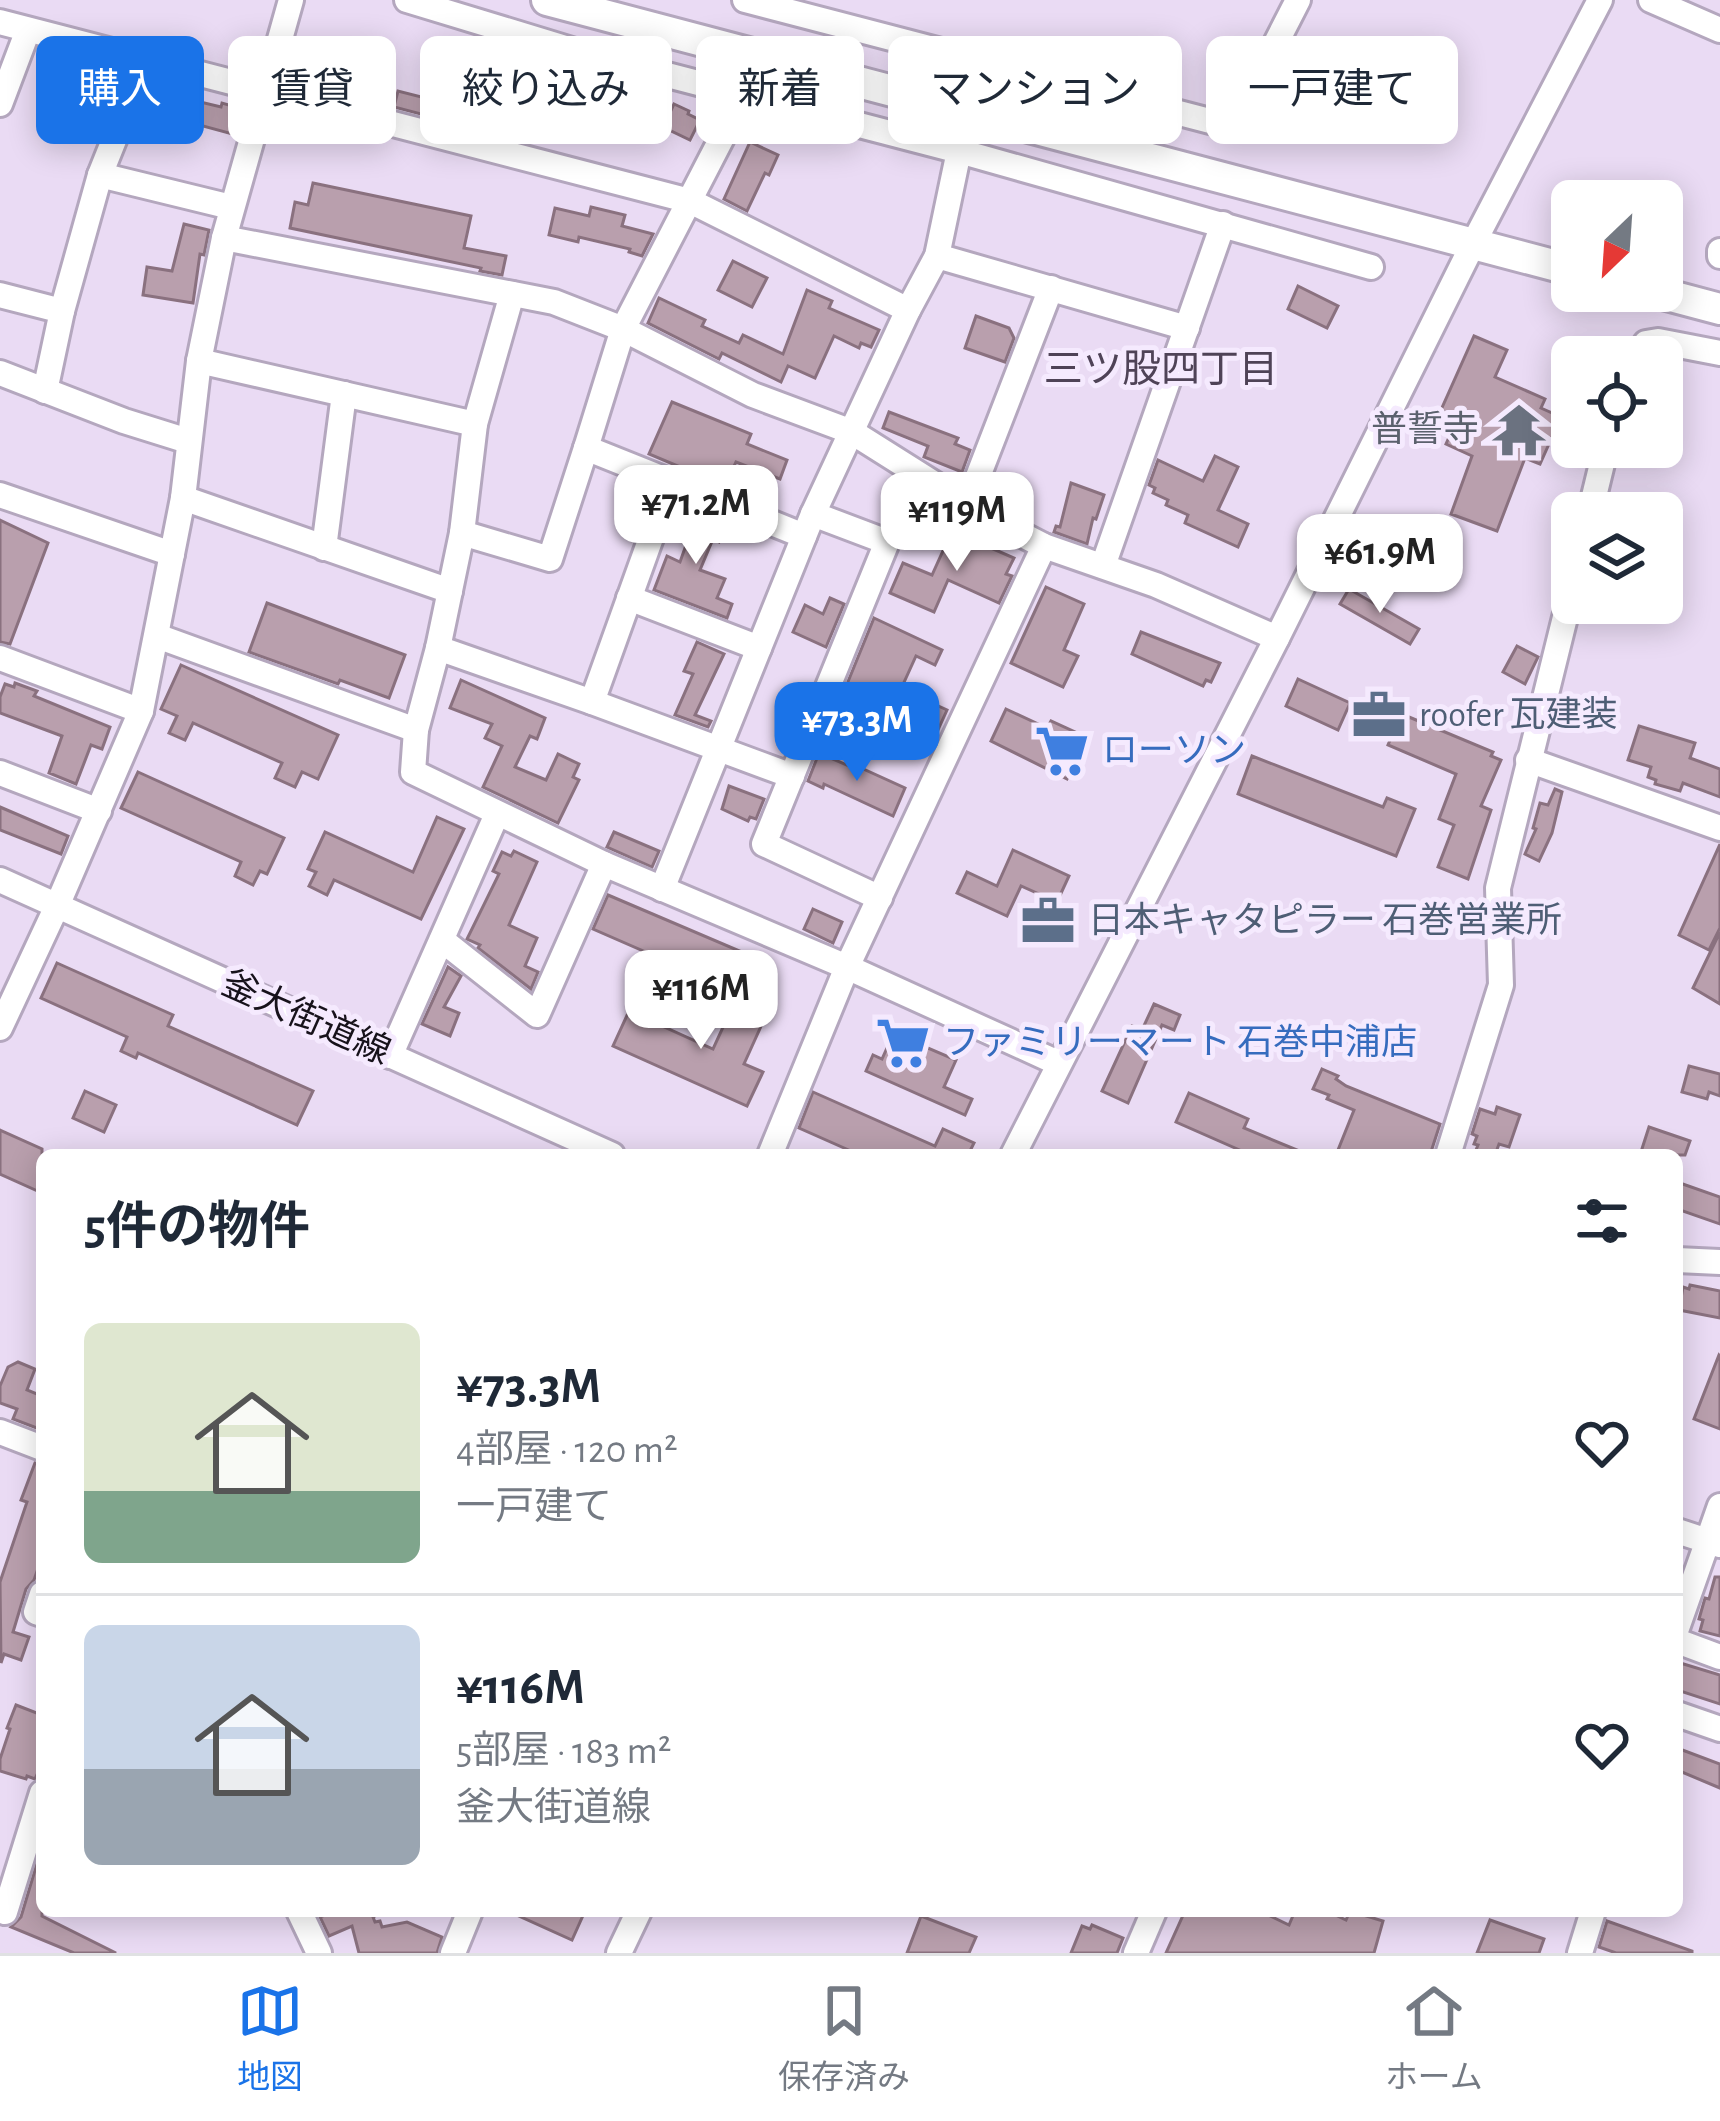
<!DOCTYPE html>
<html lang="ja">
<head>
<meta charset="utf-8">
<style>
	:root { --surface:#fff; --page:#f2f2f3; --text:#1f2937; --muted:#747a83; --line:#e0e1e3; --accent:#1a73e8 }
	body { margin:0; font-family:"Alegreya Sans","Noto Sans JP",sans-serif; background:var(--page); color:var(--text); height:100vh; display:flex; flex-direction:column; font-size:45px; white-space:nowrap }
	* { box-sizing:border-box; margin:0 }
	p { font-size:39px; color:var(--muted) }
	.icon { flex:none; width:66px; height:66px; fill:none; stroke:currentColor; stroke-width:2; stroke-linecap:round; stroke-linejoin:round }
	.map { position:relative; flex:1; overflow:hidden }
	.drawer { position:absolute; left:36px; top:1149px; width:1647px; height:768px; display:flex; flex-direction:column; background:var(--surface); border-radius:18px; box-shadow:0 6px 30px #0003 }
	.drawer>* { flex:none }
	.hud { position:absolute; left:36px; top:36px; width:1650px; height:108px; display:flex; gap:24px }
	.needle { width:78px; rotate:205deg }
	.buttons { position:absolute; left:1551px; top:180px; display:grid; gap:24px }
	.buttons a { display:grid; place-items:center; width:132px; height:132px; border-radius:18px; background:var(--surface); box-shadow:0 6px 30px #0003; font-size:60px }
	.price { position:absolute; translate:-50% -102px; padding:0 27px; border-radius:24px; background:#fff; color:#222; font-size:39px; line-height:78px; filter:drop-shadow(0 3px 6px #0008) }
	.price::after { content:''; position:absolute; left:50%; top:72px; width:36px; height:27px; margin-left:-18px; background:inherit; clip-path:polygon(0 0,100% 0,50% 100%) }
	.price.selected { background:var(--accent); color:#fff }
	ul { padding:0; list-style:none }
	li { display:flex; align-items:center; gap:36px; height:300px; padding:0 48px }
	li+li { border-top:3px solid var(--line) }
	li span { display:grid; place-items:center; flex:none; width:336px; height:240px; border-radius:18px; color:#555 }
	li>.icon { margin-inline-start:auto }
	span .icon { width:144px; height:144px; fill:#fffc; stroke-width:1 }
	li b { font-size:51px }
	h2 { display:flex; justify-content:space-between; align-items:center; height:144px; padding:0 48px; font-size:51px }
	.pill { padding:0 42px; border-radius:18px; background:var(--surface); box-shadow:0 6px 30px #0003; font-size:42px; line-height:108px }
	.pill.selected { background:var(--accent); color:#fff }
	.dock { display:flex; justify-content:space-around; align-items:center; height:168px; border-top:3px solid var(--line); background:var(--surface); font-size:33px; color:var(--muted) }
	.dock a { display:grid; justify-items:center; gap:6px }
	.dock .selected { color:var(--accent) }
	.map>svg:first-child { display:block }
</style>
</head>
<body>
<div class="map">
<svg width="1720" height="1953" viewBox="0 0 1720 1953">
	<rect width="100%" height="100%" fill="#eadbf4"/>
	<!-- building -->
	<g fill="#b99fad" stroke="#8a717f" stroke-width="3">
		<path d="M515 54 568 67 559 106 506 93Z"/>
		<path d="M438 66 497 83 482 130 394 107 398 91 429 99Z"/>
		<path d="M171 95 221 107 222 103 243 109 236 135 166 116Z"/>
		<path d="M674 104 689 111 688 114 700 120 690 140 663 127Z"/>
		<path d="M750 142 778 155 769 175 765 173 747 211 724 199Z"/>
		<path d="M313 183 471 216 464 248 506 256 502 275 480 271 481 268 290 228 295 202 308 205Z"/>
		<path d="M591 207 625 215 622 226 653 234 642 256 629 252 630 249 579 237 578 242 549 235 555 208 589 216Z"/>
		<path d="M184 224 209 230 204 255 200 254 193 303 143 295 147 267 172 271Z"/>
		<path d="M733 261 767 278 752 307 718 290Z"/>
		<path d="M1298 286 1338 306 1327 328 1288 309Z"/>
		<path d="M807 290 832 301 829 308 879 330 871 347 861 343 859 348 834 336 815 378 788 366 781 382 722 353 719 359 648 323 659 298 705 320 702 326 739 343 743 335 783 354Z"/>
		<path d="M976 316 1009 328 1014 338 1005 362 965 348Z"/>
		<path d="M1474 336 1507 350 1495 377 1545 399 1541 408 1561 417 1540 464 1525 458 1497 531 1451 514 1472 456 1446 444 1458 417 1441 410Z"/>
		<path d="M672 402 751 434 747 444 787 460 780 479 736 462 725 486 649 454Z"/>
		<path d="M889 412 958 438 955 444 970 450 962 472 924 457 928 446 883 428Z"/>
		<path d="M1215 456 1238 467 1218 510 1248 524 1238 547 1185 523 1188 515 1166 505 1168 500 1153 493 1155 488 1149 485 1158 460 1203 481Z"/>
		<path d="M1071 483 1104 495 1096 519 1093 518 1087 544 1054 532 1056 526 1060 527Z"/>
		<path d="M690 508 726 522 719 542 713 539 700 570 725 579 717 598 732 604 727 618 654 590 667 556 680 562 691 531 682 527Z"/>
		<path d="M0 520 48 543 10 644 0 642Z"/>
		<path d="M952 531 1014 558 1006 574 1012 576 999 603 948 580 934 612 890 593 903 563 932 575Z"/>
		<path d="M1046 587 1084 604 1064 650 1078 656 1063 687 1011 663Z"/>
		<path d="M1349 589 1419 629 1410 644 1340 604Z"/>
		<path d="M830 598 844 604 826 647 793 632 805 605 823 614Z"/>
		<path d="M267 603 405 655 389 698 340 680 338 684 249 652Z"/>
		<path d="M874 618 942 650 935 665 916 656 901 689 947 710 937 732 845 689Z"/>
		<path d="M1141 632 1220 663 1211 682 1206 680 1203 686 1132 654Z"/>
		<path d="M697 642 724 654 695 715 711 721 708 727 675 715 693 674 684 671Z"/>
		<path d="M1517 646 1538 657 1525 684 1503 672Z"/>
		<path d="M181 665 338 735 318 779 302 772 295 787 275 778 282 763 193 723 185 740 169 733 177 716 161 709Z"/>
		<path d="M1298 679 1350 703 1338 730 1286 706Z"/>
		<path d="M461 680 545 718 537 739 530 736 515 767 546 780 558 754 579 764 573 777 579 780 558 823 483 787 502 746 485 738 492 724 450 708Z"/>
		<path d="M15 683 37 691 34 696 110 727 102 749 91 745 76 784 49 773 62 736 0 713V697L5 684 14 687Z"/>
		<path d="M1006 709 1047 728 1051 721 1086 737 1067 779 991 741Z"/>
		<path d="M1400 717 1407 721 1409 717 1493 752 1491 756 1501 760 1481 806 1491 810 1468 879 1438 867 1454 825 1439 819 1456 774 1388 745Z"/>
		<path d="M1639 726 1695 743 1690 758 1720 769V797L1683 783 1680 791 1655 784 1656 780 1648 777 1651 767 1628 760Z"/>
		<path d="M819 753 849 766 850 763 905 788 893 816 824 784 823 788 808 781Z"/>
		<path d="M1252 756 1383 807 1387 798 1415 809 1396 856 1238 794Z"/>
		<path d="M138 772 284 838 267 874 260 871 253 885 235 876 241 862 121 808Z"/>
		<path d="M729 786 764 799 756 819 750 817 748 821 722 809Z"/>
		<path d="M1555 789 1562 792 1552 833 1539 861 1525 854 1536 829 1533 828 1540 803 1548 805Z"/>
		<path d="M0 807 68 836 61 854 0 830Z"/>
		<path d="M437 817 464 829 421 919 334 880 327 895 309 886 316 872 308 869 325 832 413 872Z"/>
		<path d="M614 832 659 851 652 867 607 847Z"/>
		<path d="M1720 844V928L1709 950 1679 935Z"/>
		<path d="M1013 850 1069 876 1057 902 1021 886 1007 916 957 893 967 872 997 886Z"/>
		<path d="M514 851 537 862 509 925 537 938 525 966 538 972 531 989 478 948 480 945 467 939 499 874 493 871 502 852 511 856Z"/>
		<path d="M608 895 742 952 726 987 593 929Z"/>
		<path d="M813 909 842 922 833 943 804 929Z"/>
		<path d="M1720 932V1004L1693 988Z"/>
		<path d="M57 963 173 1015 168 1026 313 1091 297 1125 138 1053 136 1058 121 1051 127 1037 41 998Z"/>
		<path d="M448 967 461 976 444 1007 459 1013 450 1036 422 1024Z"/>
		<path d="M736 999 767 1013 744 1064 763 1072 747 1106 613 1046 629 1011 713 1049Z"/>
		<path d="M1154 1004 1180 1015 1174 1030 1162 1025 1128 1103 1102 1091 1132 1026 1142 1030Z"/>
		<path d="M896 1028 916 1036 914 1039 924 1043 923 1046 956 1060 944 1087 972 1099 965 1115 866 1071 873 1055 882 1059Z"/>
		<path d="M1689 1066 1720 1074V1096L1709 1092 1707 1099 1682 1092Z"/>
		<path d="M1322 1069 1338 1076 1336 1079 1346 1086 1440 1124 1430 1155H1336L1354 1110 1327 1099 1329 1095 1313 1089Z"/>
		<path d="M85 1091 116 1105 104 1132 73 1118Z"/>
		<path d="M813 1092 935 1146 943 1129 974 1143 968 1155H860L799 1128Z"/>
		<path d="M1189 1093 1248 1119 1244 1128 1309 1155H1251L1176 1122Z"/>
		<path d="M1497 1107 1520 1115 1509 1147 1499 1144 1495 1155H1474L1478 1145 1474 1144 1477 1136 1472 1134 1480 1109 1495 1114Z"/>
		<path d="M1649 1127 1690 1141 1685 1155H1640Z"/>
		<path d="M0 1130 42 1149V1193L0 1174Z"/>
		<path d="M1677 1182 1720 1197V1224L1677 1209Z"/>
		<path d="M1690 1285 1720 1291V1318L1679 1310 1683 1287 1689 1289Z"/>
		<path d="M1719 1355 1720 1356V1429L1694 1419Z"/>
		<path d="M18 1362 35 1369 27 1390 42 1396V1430L13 1419 17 1409 0 1403V1386L8 1367Z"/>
		<path d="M35 1463 42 1464V1557L34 1580 26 1589 13 1632 29 1637 21 1660 4 1654 1 1663 0 1582 27 1502 21 1500Z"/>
		<path d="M1715 1577H1720V1636L1700 1631 1703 1620 1699 1619 1705 1598 1709 1599Z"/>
		<path d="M1677 1662 1720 1675V1704L1677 1690Z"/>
		<path d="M16 1705 42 1715V1764L35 1779 27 1776 26 1779 0 1771V1759L10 1729 7 1728Z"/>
		<path d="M1677 1748 1720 1764V1788L1677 1770Z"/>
		<path d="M38 1860 42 1862V1916L116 1953H74L11 1927 21 1917Z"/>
		<path d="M334 1911H386L373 1917 375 1922 380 1921 382 1927 407 1922 442 1937 437 1953H359L352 1926 329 1936 320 1917Z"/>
		<path d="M508 1911H585L572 1940Z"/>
		<path d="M1185 1911H1260L1289 1925 1295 1911H1327L1346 1920 1350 1911 1383 1921 1374 1953H1166Z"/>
		<path d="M921 1916 976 1937 969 1953H907Z"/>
		<path d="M1490 1920 1544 1939 1539 1953H1477Z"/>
		<path d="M1607 1921 1692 1951V1953H1616L1599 1947Z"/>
		<path d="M1092 1925 1123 1938 1117 1953H1071L1082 1926 1090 1929Z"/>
	</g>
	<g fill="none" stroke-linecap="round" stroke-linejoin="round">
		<defs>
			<g id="minor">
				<path d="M407 0 575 51 959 151 1371 267"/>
				<path d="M745 0 1233 127 1298 0"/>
				<path d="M1651 0 1720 30"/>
				<path d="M0 22 690 201 908 310"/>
				<path d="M0 104 28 30"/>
				<path d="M100 175 231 207"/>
				<path d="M224 238 554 302 623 329 753 395 852 432 982 514 1044 546 1156 585 1277 638"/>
				<path d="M1720 251V256"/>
				<path d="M937 256 1187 328"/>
				<path d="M0 295 62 311"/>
				<path d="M1636 357 1646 343 1658 341 1720 353"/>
				<path d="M199 361 475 424"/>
				<path d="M0 373 124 421 188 441"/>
				<path d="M45 391 62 311 100 175 146 60"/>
				<path d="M671 482 804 536"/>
				<path d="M0 495 172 554"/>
				<path d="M183 498 450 591"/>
				<path d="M967 505 1051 288"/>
				<path d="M1590 513 1606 447"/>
				<path d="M813 514 887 542 764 844 880 898"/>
				<path d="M462 533 550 559 586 448"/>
				<path d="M324 548 344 394"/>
				<path d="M1103 566 1223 224"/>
				<path d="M629 598 759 648"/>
				<path d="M157 636 416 730"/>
				<path d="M438 648 462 533 475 424 512 294"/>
				<path d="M0 658 141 711"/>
				<path d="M592 702 671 482 586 448 623 329 744 95"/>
				<path d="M1528 760 1720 828"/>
				<path d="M0 773 99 811"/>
				<path d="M792 776 592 702 438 648 416 730 413 772 604 864 847 967 1058 1063"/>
				<path d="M0 880 612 1155"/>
				<path d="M662 889 813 514 908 310 937 256 959 151"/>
				<path d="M442 940 537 1015 604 864"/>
				<path d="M0 1028 57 906 141 711 183 498 199 361 224 238 291 0"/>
				<path d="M390 1056 497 814"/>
				<path d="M770 1155 847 967 1044 546"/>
				<path d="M1013 1155 1277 638 1473 244 1600 0"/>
				<path d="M1448 1155 1501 985 1498 888 1572 589"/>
				<path d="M1677 1260 1720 1262"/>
				<path d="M0 1432 42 1448"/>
				<path d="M1677 1531 1720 1545"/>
				<path d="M42 1594 36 1612 42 1614"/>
				<path d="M1677 1628 1720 1506"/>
				<path d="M1677 1641 1720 1657"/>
				<path d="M1677 1714 1720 1729"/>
				<path d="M0 1910 5 1912 42 1793"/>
				<path d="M299 1911 319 1953"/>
				<path d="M453 1953 470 1911"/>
				<path d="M619 1953 639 1911"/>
				<path d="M1136 1953 1154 1911"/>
				<path d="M1580 1953 1593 1911"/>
			</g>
			<g id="major">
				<path d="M547 0 1572 270"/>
				<path d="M1652 291 1720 309"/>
			</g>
		</defs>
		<!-- minor casing -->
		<use href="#minor" stroke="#b4a7be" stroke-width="30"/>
		<!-- major casing -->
		<use href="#major" stroke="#b4a7be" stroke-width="36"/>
		<!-- minor -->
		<use href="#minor" stroke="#fff" stroke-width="24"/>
		<!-- major -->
		<use href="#major" stroke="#fff" stroke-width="30"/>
	</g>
	<!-- icons -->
	<defs>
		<symbol id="temple-bare" viewBox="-9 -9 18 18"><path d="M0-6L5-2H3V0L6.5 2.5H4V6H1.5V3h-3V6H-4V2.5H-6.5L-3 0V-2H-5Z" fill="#6b7280" stroke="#f5eafe" stroke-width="2.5" paint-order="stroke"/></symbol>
		<symbol id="office-bare" viewBox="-9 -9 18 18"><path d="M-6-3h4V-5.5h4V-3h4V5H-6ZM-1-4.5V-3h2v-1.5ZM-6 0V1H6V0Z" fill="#5c6f8a" stroke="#f5eafe" stroke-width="2.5" paint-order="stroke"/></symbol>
		<symbol id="supermarket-bare" viewBox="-9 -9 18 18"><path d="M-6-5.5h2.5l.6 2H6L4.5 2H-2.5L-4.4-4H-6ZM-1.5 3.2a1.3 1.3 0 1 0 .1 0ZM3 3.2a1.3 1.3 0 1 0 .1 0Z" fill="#3f7fe0" stroke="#f5eafe" stroke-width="2.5" paint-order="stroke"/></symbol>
	</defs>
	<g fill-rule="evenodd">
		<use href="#temple-bare" x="1481" y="392" width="76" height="76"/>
		<use href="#office-bare" x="1341" y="677" width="76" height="76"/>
		<use href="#supermarket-bare" x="1024" y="713" width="76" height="76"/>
		<use href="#office-bare" x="1010" y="883" width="76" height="76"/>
		<use href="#supermarket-bare" x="865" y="1005" width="76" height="76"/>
	</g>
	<g text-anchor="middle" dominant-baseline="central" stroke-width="10" stroke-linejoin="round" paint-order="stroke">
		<!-- worship labels -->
		<g font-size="36" fill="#5b616d" stroke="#f5eafe" text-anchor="end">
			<text x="1479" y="430">普誓寺</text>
		</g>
		<!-- service labels -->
		<g font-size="36" fill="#4e5e75" stroke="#f5eafe" text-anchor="start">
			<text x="1419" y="715">roofer 瓦建装</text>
			<text x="1088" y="921">日本キャタピラー 石巻営業所</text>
		</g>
		<!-- shop labels -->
		<g font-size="36" fill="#366cbe" stroke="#f5eafe" text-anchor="start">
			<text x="1102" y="751">ローソン</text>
			<text x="943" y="1043">ファミリーマート 石巻中浦店</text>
		</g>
		<!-- street labels -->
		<g font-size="36" fill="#17121b" stroke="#f5eafe">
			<text transform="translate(306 1018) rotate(24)">釜大街道線</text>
		</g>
		<!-- neighbourhood labels -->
		<g font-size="39" fill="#4f4357" stroke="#f5eafe">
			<text x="1161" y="370">三ツ股四丁目</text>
		</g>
	</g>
</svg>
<div class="buttons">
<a><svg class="needle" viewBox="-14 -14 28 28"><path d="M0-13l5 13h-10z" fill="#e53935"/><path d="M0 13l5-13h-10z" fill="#747a83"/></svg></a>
<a><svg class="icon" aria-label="locate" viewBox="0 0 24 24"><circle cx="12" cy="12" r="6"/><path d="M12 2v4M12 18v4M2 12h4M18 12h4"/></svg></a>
<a><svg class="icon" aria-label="layers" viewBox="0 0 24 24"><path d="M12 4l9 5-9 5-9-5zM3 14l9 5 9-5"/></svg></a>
</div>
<b class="price" style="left:696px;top:567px">¥71.2M</b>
<b class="price" style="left:957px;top:574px">¥119M</b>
<b class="price" style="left:1380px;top:616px">¥61.9M</b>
<b class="price selected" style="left:857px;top:784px">¥73.3M</b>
<b class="price" style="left:701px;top:1052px">¥116M</b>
<div class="hud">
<a class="pill selected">購入</a>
<a class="pill">賃貸</a>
<a class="pill">絞り込み</a>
<a class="pill">新着</a>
<a class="pill">マンション</a>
<a class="pill">一戸建て</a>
</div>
<section class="drawer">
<h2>5件の物件<svg class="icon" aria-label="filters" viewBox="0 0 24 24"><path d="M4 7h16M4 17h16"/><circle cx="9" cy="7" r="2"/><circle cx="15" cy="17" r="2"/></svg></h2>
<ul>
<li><span style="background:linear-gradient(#dfe7d0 70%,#7fa58c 0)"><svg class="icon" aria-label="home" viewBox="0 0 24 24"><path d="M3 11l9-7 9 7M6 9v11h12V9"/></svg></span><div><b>¥73.3M</b><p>4部屋 · 120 m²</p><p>一戸建て</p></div><svg class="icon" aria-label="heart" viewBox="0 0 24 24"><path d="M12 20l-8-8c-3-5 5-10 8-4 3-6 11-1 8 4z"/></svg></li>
<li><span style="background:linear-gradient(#c9d6e8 60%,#9aa5b1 0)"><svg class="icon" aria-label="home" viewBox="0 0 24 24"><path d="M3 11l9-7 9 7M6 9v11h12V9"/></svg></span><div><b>¥116M</b><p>5部屋 · 183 m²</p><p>釜大街道線</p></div><svg class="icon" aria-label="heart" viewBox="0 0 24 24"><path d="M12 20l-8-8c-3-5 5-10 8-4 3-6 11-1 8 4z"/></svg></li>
</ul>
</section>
</div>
<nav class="dock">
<a class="selected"><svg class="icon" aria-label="map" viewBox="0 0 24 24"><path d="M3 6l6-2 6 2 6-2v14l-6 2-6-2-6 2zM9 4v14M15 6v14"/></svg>地図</a>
<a><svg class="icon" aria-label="saved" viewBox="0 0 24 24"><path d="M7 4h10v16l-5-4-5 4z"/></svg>保存済み</a>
<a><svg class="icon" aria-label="home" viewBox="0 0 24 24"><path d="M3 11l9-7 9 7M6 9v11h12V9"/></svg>ホーム</a>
</nav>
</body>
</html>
